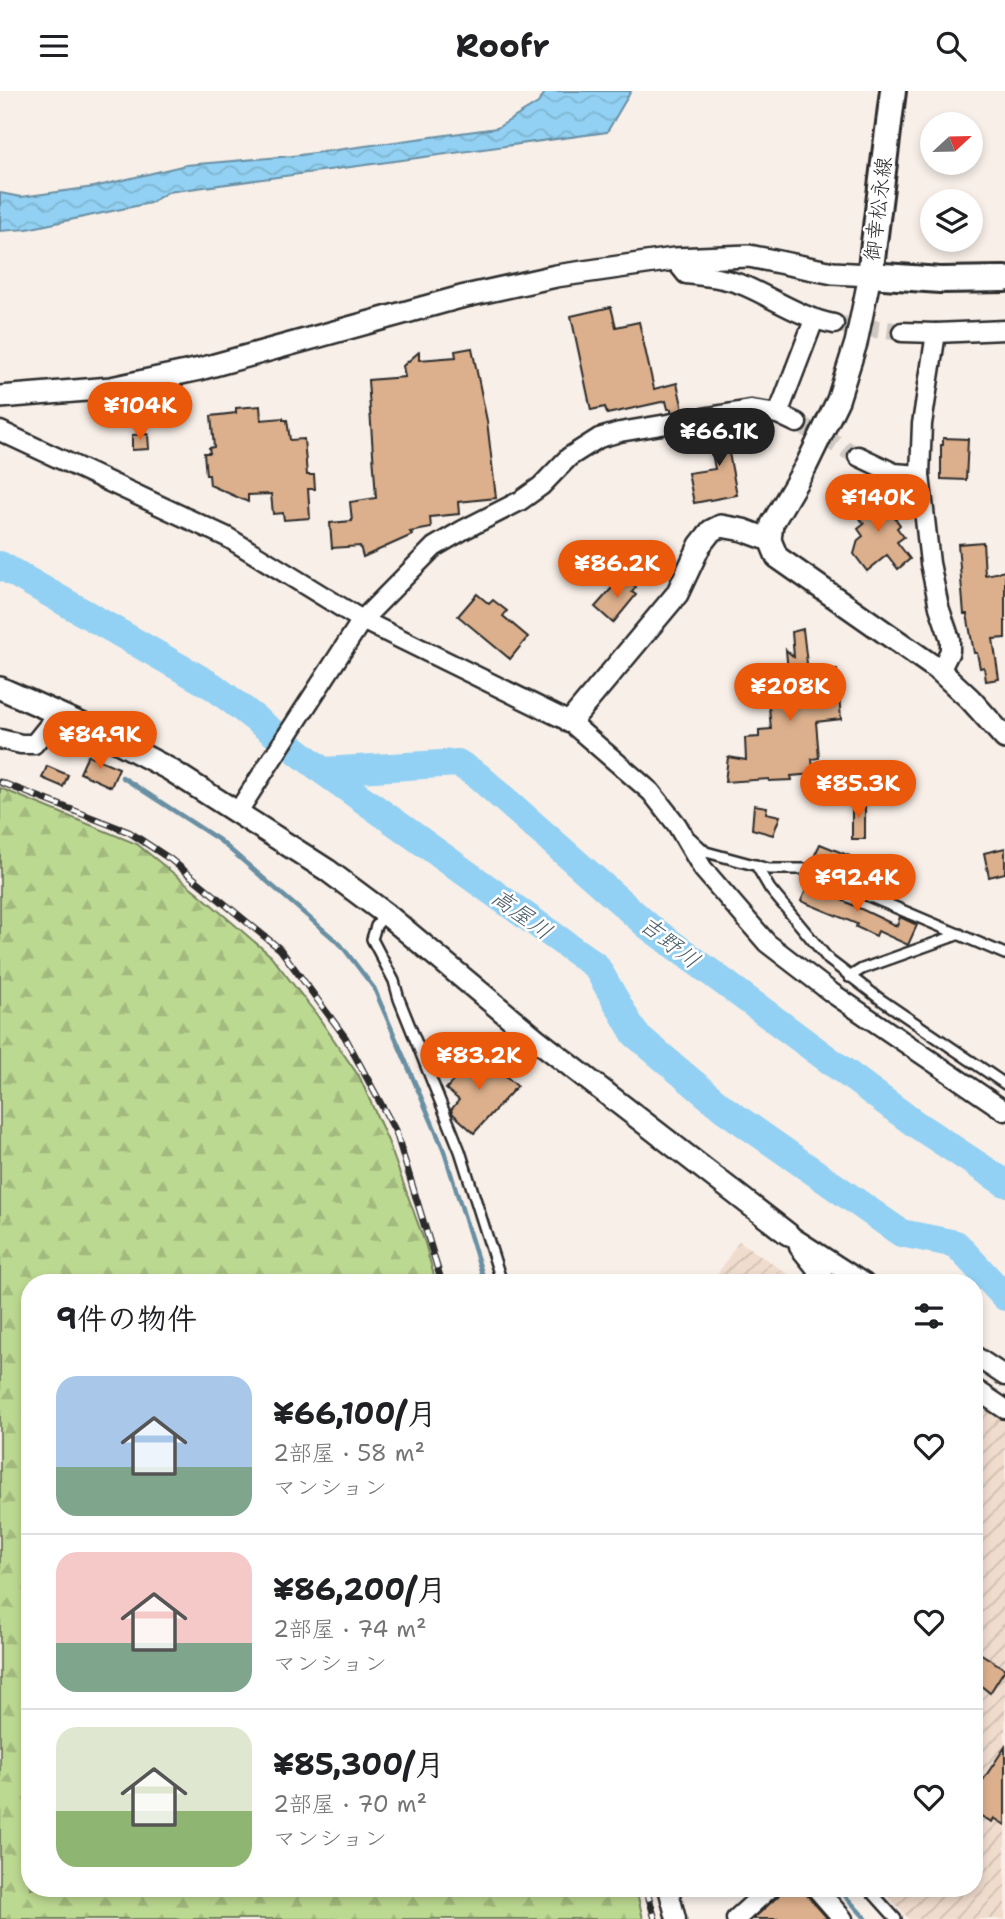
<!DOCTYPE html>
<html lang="ja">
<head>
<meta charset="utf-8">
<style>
	:root { --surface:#fff; --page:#f2f2f2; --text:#202124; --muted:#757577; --line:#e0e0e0; --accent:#ea580c }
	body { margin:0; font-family:"Shantell Sans","Klee One",sans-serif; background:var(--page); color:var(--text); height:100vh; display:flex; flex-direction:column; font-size:26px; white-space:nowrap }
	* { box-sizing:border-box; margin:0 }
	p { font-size:23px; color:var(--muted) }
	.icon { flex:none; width:38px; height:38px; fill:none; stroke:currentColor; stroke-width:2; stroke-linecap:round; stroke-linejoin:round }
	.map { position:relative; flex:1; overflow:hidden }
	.panel { position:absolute; left:21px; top:1183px; width:962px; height:623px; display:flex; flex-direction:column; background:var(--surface); border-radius:28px; box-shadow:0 4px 10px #0003 }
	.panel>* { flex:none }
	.needle { width:46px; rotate:68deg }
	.tools { position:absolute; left:920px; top:21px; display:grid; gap:14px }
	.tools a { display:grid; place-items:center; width:63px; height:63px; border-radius:50%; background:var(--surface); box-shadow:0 4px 10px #0003; font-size:35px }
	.price { position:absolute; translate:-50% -60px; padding:0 16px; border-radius:24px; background:var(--accent); color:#fff; font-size:23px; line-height:46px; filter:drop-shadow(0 2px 4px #0008) }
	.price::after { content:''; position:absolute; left:50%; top:42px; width:21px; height:16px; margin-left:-10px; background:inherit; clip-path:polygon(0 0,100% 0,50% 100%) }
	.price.on { background:#222; color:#fff }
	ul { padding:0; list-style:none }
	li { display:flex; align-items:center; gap:21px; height:175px; padding:0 35px }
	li+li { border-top:2px solid var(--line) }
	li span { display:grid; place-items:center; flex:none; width:196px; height:140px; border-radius:21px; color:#555 }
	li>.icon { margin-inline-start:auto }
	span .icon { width:84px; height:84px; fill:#fffc; stroke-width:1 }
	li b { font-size:30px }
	h2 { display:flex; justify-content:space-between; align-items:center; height:84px; padding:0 35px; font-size:30px }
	header { display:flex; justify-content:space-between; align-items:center; height:91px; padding:0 35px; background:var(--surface); font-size:32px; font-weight:700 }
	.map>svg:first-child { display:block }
</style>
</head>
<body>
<header><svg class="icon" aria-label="menu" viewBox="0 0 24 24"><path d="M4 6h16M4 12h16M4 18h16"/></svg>Roofr<svg class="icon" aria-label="search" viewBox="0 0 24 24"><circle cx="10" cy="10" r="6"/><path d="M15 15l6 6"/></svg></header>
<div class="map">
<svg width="1005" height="1828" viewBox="0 0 1005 1828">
	<defs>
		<pattern id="industrial-furrows" width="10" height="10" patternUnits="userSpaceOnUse" patternTransform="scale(1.75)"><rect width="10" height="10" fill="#f0dccd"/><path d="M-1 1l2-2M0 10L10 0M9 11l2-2" fill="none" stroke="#cebdb0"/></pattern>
		<pattern id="forest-firs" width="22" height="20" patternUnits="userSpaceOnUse" patternTransform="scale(1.75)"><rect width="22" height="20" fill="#bcd991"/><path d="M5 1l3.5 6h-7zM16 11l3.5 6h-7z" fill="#a2ba7d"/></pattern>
		<pattern id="water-waves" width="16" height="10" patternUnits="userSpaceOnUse" patternTransform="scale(1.75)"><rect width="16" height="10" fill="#92d1f3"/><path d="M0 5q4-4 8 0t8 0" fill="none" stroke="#7eb4d0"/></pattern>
	</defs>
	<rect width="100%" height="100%" fill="#f8efe8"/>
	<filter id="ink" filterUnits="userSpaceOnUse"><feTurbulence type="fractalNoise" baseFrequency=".0143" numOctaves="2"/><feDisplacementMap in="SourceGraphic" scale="14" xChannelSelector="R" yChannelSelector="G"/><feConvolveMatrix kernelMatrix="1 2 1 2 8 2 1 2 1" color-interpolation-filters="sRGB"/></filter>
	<g filter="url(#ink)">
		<!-- industrial -->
		<g fill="url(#industrial-furrows)">
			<path d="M739 1150 801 1192H712Z"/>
			<path d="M975 1308 1005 1329V1828H909L881 1797H975Z"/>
		</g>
		<!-- forest -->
		<path fill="url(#forest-firs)" stroke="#74825e" stroke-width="2" d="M0 697 137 753 198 802 271 865 317 924 360 987 388 1050 425 1152 436 1192H30V1797H636L643 1828H0Z"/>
		<!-- water -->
		<path fill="url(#water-waves)" stroke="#698fa3" stroke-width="2" d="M546 0H631L607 41 168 101 150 112 27 138 0 140V102L21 106 94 96 186 74 292 65 497 37 538 12Z"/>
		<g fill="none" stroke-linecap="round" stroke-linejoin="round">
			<!-- stream -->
			<g stroke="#698fa3" stroke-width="4.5">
				<path d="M122 686 219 749 341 854 374 897 443 1057 485 1192"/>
				<path d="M838 1797 866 1828"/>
			</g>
			<!-- river -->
			<g stroke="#92d1f3" stroke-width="28">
				<path d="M0 474 214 596 323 680 596 875 635 943 724 1018 901 1142 956 1153 1005 1206"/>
				<path d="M323 680 458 672 477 684 648 835 914 1032 1005 1092"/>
			</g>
		</g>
		<!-- building -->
		<g fill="#dcb08d" stroke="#2b2b2b" stroke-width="2">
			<path d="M611 216 616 236 639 231 654 298 677 292 683 319 671 321V318H668L666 310 607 323 605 316 591 319 571 225Z"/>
			<path d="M472 257 487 330 496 407 458 411 459 423 430 426 431 437 410 441 412 444 363 466 360 455 332 457 330 432 352 430 350 411 376 407 368 289 405 286 403 275 419 261V269L456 266 455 260Z"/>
			<path d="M260 315 261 329 283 327V329H287L290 349 304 348 307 384H314L315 398H308L310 427 284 429 283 422 273 423 271 403 248 404V411L210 394 209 384H206L204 362H210L209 357 214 356 211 325 236 322V317Z"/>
			<path d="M747 338 751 358 729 362 737 404 694 412 688 382 715 378 709 345Z"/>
			<path d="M148 343 149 358 132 359V344Z"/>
			<path d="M943 347 968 348 966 389 941 388V354H943Z"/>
			<path d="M875 400 900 434 897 437 904 446 897 451 910 468 898 478 887 464 867 480 854 463 858 449 863 445 858 438 864 433 852 417Z"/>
			<path d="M650 449 670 467 658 481 638 463Z"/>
			<path d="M983 451 985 484 1005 480V547L993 548 999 588 986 590 984 576 980 577 977 562H974L967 523H964L958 453Z"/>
			<path d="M626 487 636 496 632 501 636 504 613 532 595 516 619 489 622 492Z"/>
			<path d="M477 503 489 513 493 509 507 520 503 525 528 546 510 568 458 525Z"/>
			<path d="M803 538 808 581 837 579 841 628 816 631 819 667 812 668 814 683 791 685 792 689 769 690V688L725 691 728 666 746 669 745 647 759 646V639L771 638 767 594 789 592 786 559 794 566 792 541Z"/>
			<path d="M88 664 119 677 111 696 80 682Z"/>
			<path d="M47 675 68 684 63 696 42 687Z"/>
			<rect x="852" y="709" width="13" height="39"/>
			<path d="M754 714 767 716 766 722 780 725 773 744 752 738Z"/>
			<path d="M820 753 850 765 848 770 863 776 857 788 837 780 835 783 816 775 817 772 812 770Z"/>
			<path d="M1005 757V782L989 786 984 762Z"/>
			<path d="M811 788 828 795 825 801 897 835 900 826 917 834 908 854 878 840 876 845 856 836 857 833 801 810Z"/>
			<path d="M476 963 488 972 489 970 517 995 474 1042 453 1023 451 1019 459 1009 446 998Z"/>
			<path d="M975 1559 1005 1578 990 1602 975 1590Z"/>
			<path d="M1005 1656V1734L994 1727 992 1731 975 1722V1701Z"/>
			<path d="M783 1797H805L807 1804 828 1828H753L778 1805Z"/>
		</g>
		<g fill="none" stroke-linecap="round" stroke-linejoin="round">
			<!-- minor-tunnel -->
			<g stroke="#cfc8c2" stroke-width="18" stroke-dasharray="18 9" stroke-linecap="butt">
				<path d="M834 233 902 241"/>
				<path d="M797 332 858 365"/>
			</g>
			<defs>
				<g id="service">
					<path d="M691 747 706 761 769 778H805L1005 863"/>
					<path d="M756 774 770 798 829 869 880 908 1005 993"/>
					<path d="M385 824 376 835 372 848 394 890 399 908 460 1060 502 1192"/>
					<path d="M849 886 862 878 960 843"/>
					<path d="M868 1797 896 1828"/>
				</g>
				<g id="minor">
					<path d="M674 168 686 183C706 185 726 187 745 195 775 208 802 227 834 233"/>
					<path d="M902 241 936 242 1005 239"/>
					<path d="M936 242 922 333 920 384 930 472 939 516 950 548V560L940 580"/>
					<path d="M778 323 814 229"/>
					<path d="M0 340 227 446 362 529 570 631 651 701 677 734 703 778 767 852 832 902 1005 1020"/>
					<path d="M858 365 894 382 920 384"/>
					<path d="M0 648 21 653H34L59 622"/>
					<path d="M237 722 362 529 434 456 463 439 520 410 541 395 569 366 599 347 620 341 750 319 778 323 797 332"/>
					<path d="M788 1143 864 1192"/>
					<path d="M799 1156 828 1192"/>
					<path d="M975 1265 1005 1285"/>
					<path d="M975 1298 1005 1318"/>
					<path d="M668 1797 676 1828"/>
					<path d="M816 1797 843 1828"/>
					<path d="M736 1828 770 1797"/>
				</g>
				<g id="tertiary">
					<path d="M0 306 111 297 200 278 461 206 556 185 674 168 749 165 833 182 870 184 856 252 838 309 806 375 772 433 770 449 777 466 940 580 970 608 1005 647"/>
					<path d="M0 597 95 639 169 678 327 779 386 823 536 948 788 1143"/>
					<path d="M570 631 677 503 700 454 711 440 721 435 743 439 770 449"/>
				</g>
				<path id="secondary" d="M893 0 870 184 940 189 1005 188"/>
			</defs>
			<!-- service casing -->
			<use href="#service" stroke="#2b2b2b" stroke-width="14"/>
			<!-- minor casing -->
			<use href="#minor" stroke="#2b2b2b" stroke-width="23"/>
			<!-- tertiary casing -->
			<use href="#tertiary" stroke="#2b2b2b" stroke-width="26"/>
			<!-- secondary casing -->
			<use href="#secondary" stroke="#2b2b2b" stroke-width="30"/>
			<!-- service -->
			<use href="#service" stroke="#fff" stroke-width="9"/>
			<!-- minor -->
			<use href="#minor" stroke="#fff" stroke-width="18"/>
			<!-- tertiary -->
			<use href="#tertiary" stroke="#fff" stroke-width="21"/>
			<!-- secondary -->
			<use href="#secondary" stroke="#fff" stroke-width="24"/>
			<defs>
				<g id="rail">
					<path d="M0 691 129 741 170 768 280 858 345 946 396 1041 442 1192"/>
					<path d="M646 1797 655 1828"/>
				</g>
			</defs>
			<!-- rail casing -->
			<use href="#rail" stroke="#2b2b2b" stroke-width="7"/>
			<!-- rail -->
			<use href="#rail" stroke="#fff" stroke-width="4.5" stroke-dasharray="13" stroke-linecap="butt"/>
		</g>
	</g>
	<g text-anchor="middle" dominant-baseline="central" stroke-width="5" stroke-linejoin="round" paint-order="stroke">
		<!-- street labels -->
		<g font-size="21" fill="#2b2b2b" stroke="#fff">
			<text transform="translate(878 118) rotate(-83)">御幸松永線</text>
		</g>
		<!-- water labels -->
		<g font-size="23" font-style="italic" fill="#4a5d67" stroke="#fff">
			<text transform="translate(522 823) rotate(36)">高屋川</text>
			<text transform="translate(670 851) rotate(38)">吉野川</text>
		</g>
	</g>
</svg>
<div class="tools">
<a><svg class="needle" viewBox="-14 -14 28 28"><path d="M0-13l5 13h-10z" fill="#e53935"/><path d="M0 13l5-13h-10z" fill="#757577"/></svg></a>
<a><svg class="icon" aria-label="layers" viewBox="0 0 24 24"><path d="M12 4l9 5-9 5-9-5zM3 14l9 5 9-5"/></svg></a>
</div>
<b class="price" style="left:140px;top:351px">¥104K</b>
<b class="price on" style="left:719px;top:377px">¥66.1K</b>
<b class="price" style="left:878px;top:443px">¥140K</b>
<b class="price" style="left:617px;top:509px">¥86.2K</b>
<b class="price" style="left:790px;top:632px">¥208K</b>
<b class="price" style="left:100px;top:680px">¥84.9K</b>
<b class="price" style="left:858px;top:729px">¥85.3K</b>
<b class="price" style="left:857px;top:823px">¥92.4K</b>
<b class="price" style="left:479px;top:1001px">¥83.2K</b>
<section class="panel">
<h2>9件の物件<svg class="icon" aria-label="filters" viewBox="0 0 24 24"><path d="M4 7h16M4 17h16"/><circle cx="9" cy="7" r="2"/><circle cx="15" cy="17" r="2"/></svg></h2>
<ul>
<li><span style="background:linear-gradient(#a9c7e8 65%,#7fa58c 0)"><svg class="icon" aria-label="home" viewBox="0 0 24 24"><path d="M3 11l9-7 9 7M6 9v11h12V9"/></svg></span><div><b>¥66,100/月</b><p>2部屋 · 58 m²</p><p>マンション</p></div><svg class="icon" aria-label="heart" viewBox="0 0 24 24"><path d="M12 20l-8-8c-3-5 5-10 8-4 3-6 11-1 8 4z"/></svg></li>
<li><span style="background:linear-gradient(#f6c9c9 65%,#7fa58c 0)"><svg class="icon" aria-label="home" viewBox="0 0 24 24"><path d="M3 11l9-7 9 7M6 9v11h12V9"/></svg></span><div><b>¥86,200/月</b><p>2部屋 · 74 m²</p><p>マンション</p></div><svg class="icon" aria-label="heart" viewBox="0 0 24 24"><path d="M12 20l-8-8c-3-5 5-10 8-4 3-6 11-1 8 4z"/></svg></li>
<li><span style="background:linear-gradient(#dfe7d0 60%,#8fb573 0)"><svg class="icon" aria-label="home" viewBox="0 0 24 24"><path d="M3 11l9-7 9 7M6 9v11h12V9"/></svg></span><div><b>¥85,300/月</b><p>2部屋 · 70 m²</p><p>マンション</p></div><svg class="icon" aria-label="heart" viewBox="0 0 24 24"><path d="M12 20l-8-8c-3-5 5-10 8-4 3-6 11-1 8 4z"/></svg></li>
</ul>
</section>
</div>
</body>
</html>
